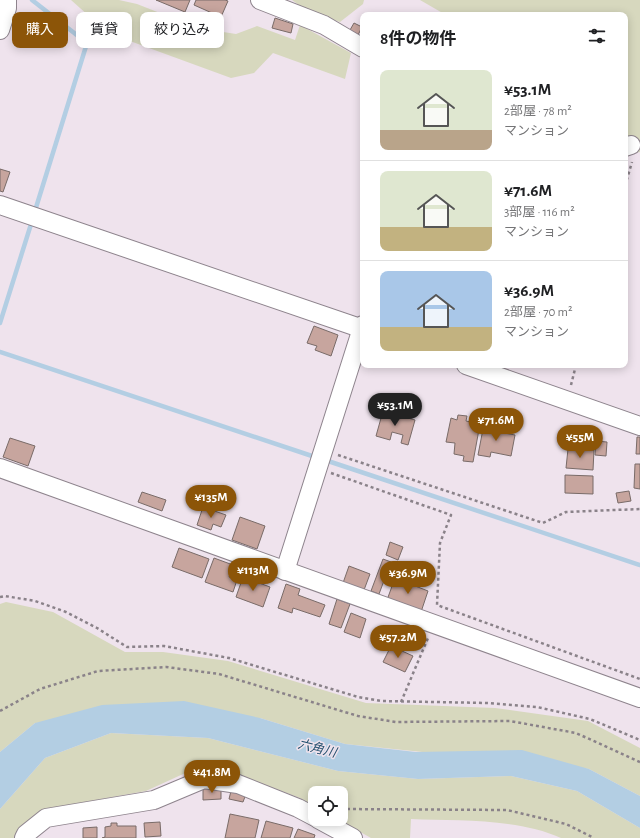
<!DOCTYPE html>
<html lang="ja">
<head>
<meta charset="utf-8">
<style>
	:root { --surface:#fff; --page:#f6f6f6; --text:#202124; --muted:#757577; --line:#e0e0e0; --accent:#8c5508 }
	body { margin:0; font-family:"Alegreya Sans","Noto Sans JP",sans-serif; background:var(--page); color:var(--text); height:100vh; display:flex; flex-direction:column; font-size:15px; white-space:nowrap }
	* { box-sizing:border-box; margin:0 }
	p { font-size:13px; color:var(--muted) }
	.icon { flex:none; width:22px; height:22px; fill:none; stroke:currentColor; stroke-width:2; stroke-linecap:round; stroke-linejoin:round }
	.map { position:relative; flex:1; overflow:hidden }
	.sheet { position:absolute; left:360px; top:12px; width:268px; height:356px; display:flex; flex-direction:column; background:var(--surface); border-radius:8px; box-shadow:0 2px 10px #0003 }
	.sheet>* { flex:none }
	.top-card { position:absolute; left:12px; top:12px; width:288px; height:36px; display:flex; gap:8px }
	.buttons { position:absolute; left:308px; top:786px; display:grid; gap:8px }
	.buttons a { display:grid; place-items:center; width:40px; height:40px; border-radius:8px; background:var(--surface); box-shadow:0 2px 10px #0003; font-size:20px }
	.price { position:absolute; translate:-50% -34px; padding:0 9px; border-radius:14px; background:var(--accent); color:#fff; font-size:13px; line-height:26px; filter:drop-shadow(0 1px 2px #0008) }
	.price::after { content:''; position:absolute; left:50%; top:24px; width:12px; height:9px; margin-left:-6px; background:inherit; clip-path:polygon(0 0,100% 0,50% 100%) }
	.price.active { background:#222; color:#fff }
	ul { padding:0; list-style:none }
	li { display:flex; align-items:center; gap:12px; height:100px; padding:0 20px }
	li+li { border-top:1px solid var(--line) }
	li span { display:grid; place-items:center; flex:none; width:112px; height:80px; border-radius:8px; color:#555 }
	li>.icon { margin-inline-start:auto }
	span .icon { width:48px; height:48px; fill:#fffc; stroke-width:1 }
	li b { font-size:17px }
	h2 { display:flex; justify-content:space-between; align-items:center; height:48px; padding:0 20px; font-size:17px }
	.tag { padding:0 14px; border-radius:8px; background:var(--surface); box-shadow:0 2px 10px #0003; font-size:14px; line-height:36px }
	.tag.active { background:var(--accent); color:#fff }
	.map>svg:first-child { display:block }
</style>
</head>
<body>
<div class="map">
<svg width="640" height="838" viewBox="0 0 640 838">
	<rect width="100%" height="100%" fill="#efe3ed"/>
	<!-- green -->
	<g fill="#d7d8be">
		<path d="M71 0H119L137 4 198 28 236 34 257 26 295 40 300 25 351 53 345 79 273 53 254 73 231 78 108 33Z"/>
		<path d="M292 0H364L363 4 340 22 307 11Z"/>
		<path d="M420 0H640V152L625 155V15H446Z"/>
		<path d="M6 602 53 612 125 652H163L228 661 366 703 495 708 588 721 640 748V796L589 769 345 744 260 718 35 723 0 752V604Z"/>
		<path d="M111 733 208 738 338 771 418 779 511 776 577 791 640 828V838H561C518 818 457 821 411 819L410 838H371L337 819H341V793H315V806L300 798 225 770 194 769 146 791 41 810 23 825 14 838H0V809L45 758Z"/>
	</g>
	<!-- water -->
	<path fill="#b3cee3" d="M184 701 260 718 345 744 416 752 522 750 589 769 640 796V828L577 791 511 776 418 779 338 771 208 738 111 733 45 758 0 809V752L35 723 102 705Z"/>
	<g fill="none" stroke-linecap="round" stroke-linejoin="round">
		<!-- stream -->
		<g stroke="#b3cee3" stroke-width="4.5">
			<path d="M32 0 87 43 34 214"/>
			<path d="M0 323 32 221"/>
			<path d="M0 352 318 458"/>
			<path d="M325 460 640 565"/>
		</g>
	</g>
	<!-- building -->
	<g fill="#c7a59e" stroke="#796b68">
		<path d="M156 0H190L185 12Z"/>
		<path d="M196 0H225L228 1 221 17 194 5Z"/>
		<path d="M275 18 293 24 291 33 272 28Z"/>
		<path d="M354 23 362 27 358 35 350 30Z"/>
		<path d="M0 169 10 172 3 192 0 191Z"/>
		<path d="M314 326 338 335 331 356 315 350 317 346 307 343Z"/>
		<path d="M383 411 415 420 408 445 401 443 403 435 392 432 390 440 376 436Z"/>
		<path d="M458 415 467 416 466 421 480 424 473 462 463 461 464 456 454 454 455 443 446 442 451 418 457 420Z"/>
		<path d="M492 424 500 426 499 432 515 435 511 456 491 452 490 457 478 455 483 429 491 430Z"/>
		<path d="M637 437H640V454H636Z"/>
		<path d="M10 438 35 446 28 466 3 457Z"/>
		<path d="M596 441 607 442 606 456 595 455Z"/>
		<path d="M568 449 594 450 593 470 566 468Z"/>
		<path d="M635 464H640V489L634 488Z"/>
		<path d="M565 475 593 476V494L565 493Z"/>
		<path d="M629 491 631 501 618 503 616 493Z"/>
		<path d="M142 492 166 500 162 511 138 502Z"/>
		<path d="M203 507 226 515 221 527 213 524 211 530 197 525Z"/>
		<path d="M240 517 265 526 257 549 232 540Z"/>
		<path d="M390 542 403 547 398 560 386 555Z"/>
		<path d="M179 548 209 559 202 578 172 567Z"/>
		<path d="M214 558 233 565 229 577 237 580 233 592 205 582Z"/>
		<path d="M383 559 391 562 379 594 371 591Z"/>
		<path d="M349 566 370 574 364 590 343 583Z"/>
		<path d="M243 577 270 587 263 607 236 597Z"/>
		<path d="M395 578 428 591 421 612 387 600Z"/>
		<path d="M286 584 300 589 298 595 325 605 320 617 293 608 292 613 278 608Z"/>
		<path d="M337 599 350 604 341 628 329 624Z"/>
		<path d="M351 613 366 619 360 638 344 632Z"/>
		<path d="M391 646 413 656 405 672 383 662Z"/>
		<path d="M221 788V799L203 800V789Z"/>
		<path d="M231 791 246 794 243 802 229 799Z"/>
		<path d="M230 814 259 820 255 838H225Z"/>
		<path d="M266 821 293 828 290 838H261Z"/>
		<path d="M160 822 161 836 145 837 144 823Z"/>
		<path d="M111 823H117V826H136V838H102L105 837V827L111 826Z"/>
		<path d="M97 827V838H83V828Z"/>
		<path d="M298 829 315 835 314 838H294Z"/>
	</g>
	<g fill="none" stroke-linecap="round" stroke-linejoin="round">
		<defs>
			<g id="minor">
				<path d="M260 0 324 25 363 48"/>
				<path d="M0 30 7 8V0"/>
				<path d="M625 147 631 145"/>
				<path d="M0 205 363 329"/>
				<path d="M466 365 640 426"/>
				<path d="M0 468 640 698"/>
				<path d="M285 571 363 325"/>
				<path d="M318 819 353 838"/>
				<path d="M24 838 26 834 46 818 154 800 204 779 238 784 298 808 315 817"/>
			</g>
		</defs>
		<!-- minor casing -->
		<use href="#minor" stroke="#8e848d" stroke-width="20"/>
		<!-- path -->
		<g stroke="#8a8289" stroke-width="2.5" stroke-dasharray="3 3" stroke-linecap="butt">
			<path d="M625 186 632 162"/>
			<path d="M571 385 576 365"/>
			<path d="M338 455 543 523 566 512 640 509"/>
			<path d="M331 473 451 515 440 543 437 605 640 679"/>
			<path d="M0 597 5 596 35 601 66 612 97 628 127 647 164 646 229 658 358 697 381 701 488 703 537 707 590 719 640 740"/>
			<path d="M401 702 428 638"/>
			<path d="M0 711 40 689 98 671 166 667 219 674 358 716 396 722 510 721 576 733 640 762"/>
			<path d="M341 809 507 810 566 824 594 838"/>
		</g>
		<!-- minor -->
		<use href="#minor" stroke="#fff" stroke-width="18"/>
	</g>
	<g text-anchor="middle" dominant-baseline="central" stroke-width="3" stroke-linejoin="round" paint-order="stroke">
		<!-- water labels -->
		<g font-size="13" font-style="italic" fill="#255170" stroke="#efe3ed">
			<text transform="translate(317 749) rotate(14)">六角川</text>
		</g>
	</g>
</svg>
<div class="buttons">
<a><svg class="icon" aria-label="locate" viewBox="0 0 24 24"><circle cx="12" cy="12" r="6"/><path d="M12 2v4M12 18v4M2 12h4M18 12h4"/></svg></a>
</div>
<b class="price active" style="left:395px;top:427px">¥53.1M</b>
<b class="price" style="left:496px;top:442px">¥71.6M</b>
<b class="price" style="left:580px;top:459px">¥55M</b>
<b class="price" style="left:211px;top:519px">¥135M</b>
<b class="price" style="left:253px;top:592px">¥113M</b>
<b class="price" style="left:408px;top:595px">¥36.9M</b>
<b class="price" style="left:398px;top:659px">¥57.2M</b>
<b class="price" style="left:212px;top:794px">¥41.8M</b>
<div class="top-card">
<a class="tag active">購入</a>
<a class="tag">賃貸</a>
<a class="tag">絞り込み</a>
</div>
<section class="sheet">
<h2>8件の物件<svg class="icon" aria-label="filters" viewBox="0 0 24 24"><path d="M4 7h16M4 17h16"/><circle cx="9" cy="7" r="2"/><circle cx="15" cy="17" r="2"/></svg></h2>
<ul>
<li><span style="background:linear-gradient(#dfe7d0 75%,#b9a48a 0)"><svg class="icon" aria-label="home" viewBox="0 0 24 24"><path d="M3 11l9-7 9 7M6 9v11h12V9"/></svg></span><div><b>¥53.1M</b><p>2部屋 · 78 m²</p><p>マンション</p></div></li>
<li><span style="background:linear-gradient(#dfe7d0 70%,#c2b280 0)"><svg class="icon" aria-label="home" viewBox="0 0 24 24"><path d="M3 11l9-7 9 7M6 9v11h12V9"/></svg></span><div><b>¥71.6M</b><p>3部屋 · 116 m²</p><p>マンション</p></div></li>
<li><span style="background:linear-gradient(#a9c7e8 70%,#c2b280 0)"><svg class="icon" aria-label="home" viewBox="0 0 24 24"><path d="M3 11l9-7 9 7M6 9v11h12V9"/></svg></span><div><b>¥36.9M</b><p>2部屋 · 70 m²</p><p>マンション</p></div></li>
</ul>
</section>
</div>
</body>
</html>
